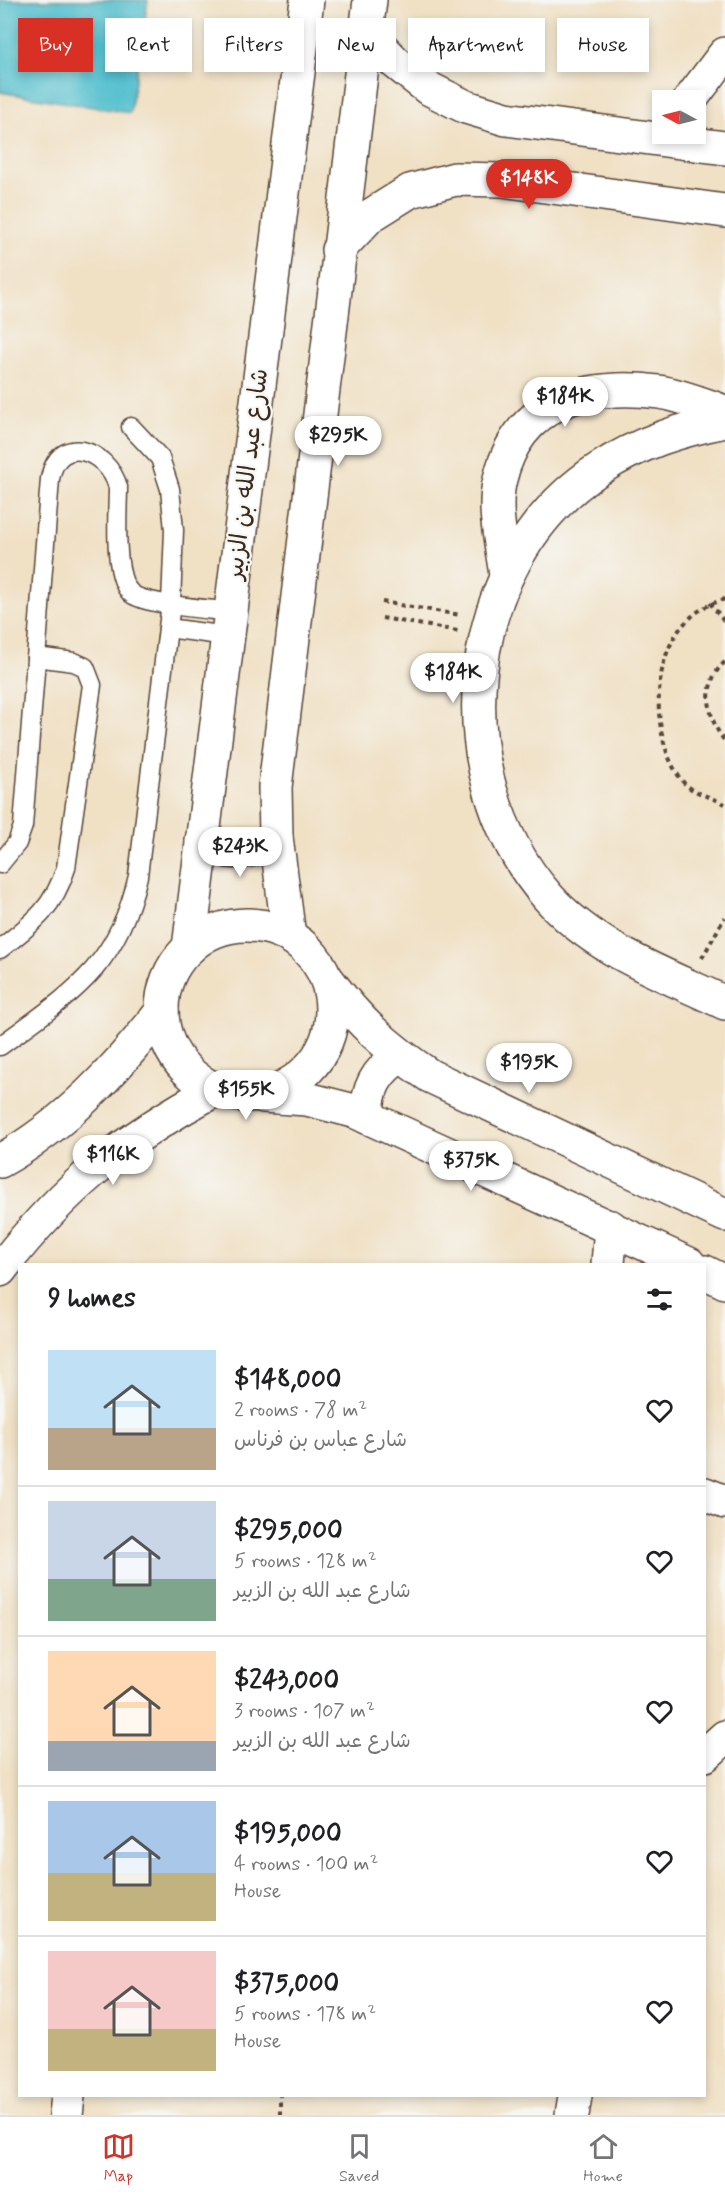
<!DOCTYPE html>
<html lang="en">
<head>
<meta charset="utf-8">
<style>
	:root { --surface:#fff; --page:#f2f2f2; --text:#202124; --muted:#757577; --line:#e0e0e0; --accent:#d93025 }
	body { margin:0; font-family:Mynerve,"Playpen Sans Arabic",sans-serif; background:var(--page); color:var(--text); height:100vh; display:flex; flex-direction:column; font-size:22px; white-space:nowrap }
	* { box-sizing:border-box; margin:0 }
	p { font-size:20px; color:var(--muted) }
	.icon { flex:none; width:33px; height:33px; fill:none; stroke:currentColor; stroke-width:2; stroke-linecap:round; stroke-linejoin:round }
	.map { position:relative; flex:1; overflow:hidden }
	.sheet { position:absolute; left:18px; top:1263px; width:688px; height:834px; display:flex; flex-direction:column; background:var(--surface); border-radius:0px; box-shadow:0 3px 9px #0003 }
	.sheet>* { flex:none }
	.guide { position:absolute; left:18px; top:18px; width:690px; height:54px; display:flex; gap:12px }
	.needle { width:39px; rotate:277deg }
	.fabs { position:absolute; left:652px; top:90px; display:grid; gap:12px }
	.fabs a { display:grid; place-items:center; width:54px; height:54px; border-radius:0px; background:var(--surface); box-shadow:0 3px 9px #0003; font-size:30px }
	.price { position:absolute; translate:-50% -51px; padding:0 14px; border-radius:21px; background:#fff; color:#222; font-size:20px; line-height:39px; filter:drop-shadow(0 2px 3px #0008) }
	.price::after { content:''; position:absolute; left:50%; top:36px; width:18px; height:14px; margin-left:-9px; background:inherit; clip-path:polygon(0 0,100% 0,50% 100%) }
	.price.on { background:var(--accent); color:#fff }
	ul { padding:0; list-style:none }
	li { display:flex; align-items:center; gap:18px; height:150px; padding:0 30px }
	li+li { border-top:2px solid var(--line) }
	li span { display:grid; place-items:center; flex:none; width:168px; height:120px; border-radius:0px; color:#555 }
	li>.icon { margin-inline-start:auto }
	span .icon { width:72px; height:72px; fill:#fffc; stroke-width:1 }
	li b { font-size:26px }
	h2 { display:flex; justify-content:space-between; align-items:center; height:72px; padding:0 30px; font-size:26px }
	.pill { padding:0 21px; border-radius:0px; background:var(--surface); box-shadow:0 3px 9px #0003; font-size:21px; line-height:54px }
	.pill.on { background:var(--accent); color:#fff }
	.menu { display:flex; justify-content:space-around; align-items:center; height:84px; border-top:2px solid var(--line); background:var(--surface); font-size:16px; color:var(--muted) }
	.menu a { display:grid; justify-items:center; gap:3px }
	.menu .on { color:var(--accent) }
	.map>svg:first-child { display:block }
</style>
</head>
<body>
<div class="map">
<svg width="725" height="2115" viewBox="0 0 725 2115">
	<rect width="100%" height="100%" fill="#f6f6f2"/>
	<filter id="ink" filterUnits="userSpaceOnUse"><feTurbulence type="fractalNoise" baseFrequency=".0167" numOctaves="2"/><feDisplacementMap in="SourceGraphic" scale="12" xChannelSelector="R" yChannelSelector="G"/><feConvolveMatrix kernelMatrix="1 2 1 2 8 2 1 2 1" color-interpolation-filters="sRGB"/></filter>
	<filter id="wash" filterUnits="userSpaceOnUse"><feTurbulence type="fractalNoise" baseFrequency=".008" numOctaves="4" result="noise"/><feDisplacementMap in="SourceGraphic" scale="24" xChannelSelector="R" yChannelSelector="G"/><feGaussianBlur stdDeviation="1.35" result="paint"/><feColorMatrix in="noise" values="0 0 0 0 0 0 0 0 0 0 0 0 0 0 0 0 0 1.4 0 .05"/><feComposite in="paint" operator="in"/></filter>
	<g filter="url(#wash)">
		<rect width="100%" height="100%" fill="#f0e0c4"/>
		<!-- water -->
		<path fill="#53bfce" stroke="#477476" stroke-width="1.5" d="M0 0H148L130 113 0 92Z"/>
	</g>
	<g filter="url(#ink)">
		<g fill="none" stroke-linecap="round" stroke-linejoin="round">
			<defs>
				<g id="lane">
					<path d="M168 628 227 636"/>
					<path d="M0 864 17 843 23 826 50 479C58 432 107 449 118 487 118 511 112 579 132 594 146 605 210 609 231 612"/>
					<path d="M0 949C33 923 53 909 66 868L92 685 85 667 74 662 36 657"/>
					<path d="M0 1046C72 993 117 968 138 876L171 603 174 530 170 489 160 458 131 427"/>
				</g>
				<g id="street">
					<path d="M690 100 725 54"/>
					<path d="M725 421C679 430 639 443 599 469 459 560 440 775 548 897 595 950 662 973 725 1003"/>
					<path d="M506 575C502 544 492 510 500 479 519 400 588 383 659 392 681 395 704 405 725 412"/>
					<path d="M608 1264 611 1227"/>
					<path d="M705 1494 725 1502"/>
					<path d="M705 1755 725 1737"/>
					<path d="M66 2115 68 2096"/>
					<path d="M572 2115 575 2096"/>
				</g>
				<g id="secondary">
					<path d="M366 31 395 62 428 88 466 107 506 119 725 148"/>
					<path d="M338 250 370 216 410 191 455 179 502 180 725 211"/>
					<path d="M202 840C227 857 252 855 276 837"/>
					<circle cx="247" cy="1010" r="85"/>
					<path d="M289 936 276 837 275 787 370 0"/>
					<path d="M189 948 307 0"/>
					<path d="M327 979C359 1022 385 1046 430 1076L725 1215"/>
					<path d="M263 1096 307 1099 354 1111 689 1264"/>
					<path d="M367 1117C367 1089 376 1071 400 1056"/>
					<path d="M0 1161C65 1125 117 1069 162 1011"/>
					<path d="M0 1270C63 1188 125 1138 215 1090"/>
					<path d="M705 1272 725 1282"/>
				</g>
			</defs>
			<!-- lane casing -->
			<use href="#lane" stroke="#564537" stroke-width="21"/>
			<!-- street casing -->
			<use href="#street" stroke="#564537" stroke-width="36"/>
			<!-- secondary casing -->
			<use href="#secondary" stroke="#564537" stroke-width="36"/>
			<!-- path -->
			<g stroke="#564537" stroke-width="4" stroke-dasharray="4.5 4.5" stroke-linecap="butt">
				<path d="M725 599C712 603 699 609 689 619 649 655 650 743 684 783 692 792 713 798 725 804"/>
				<path d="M382 602 460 615"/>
				<path d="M710 603 725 622"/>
				<path d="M382 618 458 631"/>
				<path d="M725 662C701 682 707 720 725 741"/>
				<path d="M702 958 725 917"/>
				<path d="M280 2115V2096"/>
			</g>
			<!-- lane -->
			<use href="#lane" stroke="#fff" stroke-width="18"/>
			<!-- street -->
			<use href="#street" stroke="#fff" stroke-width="33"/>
			<!-- secondary -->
			<use href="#secondary" stroke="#fff" stroke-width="33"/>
		</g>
	</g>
	<g text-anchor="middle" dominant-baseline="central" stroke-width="4.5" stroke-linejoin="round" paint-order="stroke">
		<!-- street labels -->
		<g font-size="24" fill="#3b2a1e" stroke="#f6f6f2">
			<text transform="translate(248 474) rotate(-83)">شارع عبد الله بن الزبير</text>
		</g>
	</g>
</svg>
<div class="fabs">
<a><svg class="needle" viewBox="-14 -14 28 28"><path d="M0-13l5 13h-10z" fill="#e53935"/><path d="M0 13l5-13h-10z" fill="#757577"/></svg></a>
</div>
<b class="price on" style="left:529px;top:210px">$148K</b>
<b class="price" style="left:565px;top:428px">$184K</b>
<b class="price" style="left:338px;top:467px">$295K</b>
<b class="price" style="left:453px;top:704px">$184K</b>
<b class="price" style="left:240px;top:878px">$243K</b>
<b class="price" style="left:529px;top:1094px">$195K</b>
<b class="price" style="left:246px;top:1121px">$155K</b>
<b class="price" style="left:113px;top:1186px">$116K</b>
<b class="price" style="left:471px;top:1192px">$375K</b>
<div class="guide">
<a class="pill on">Buy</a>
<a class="pill">Rent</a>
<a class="pill">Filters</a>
<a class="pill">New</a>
<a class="pill">Apartment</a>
<a class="pill">House</a>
</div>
<section class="sheet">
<h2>9 homes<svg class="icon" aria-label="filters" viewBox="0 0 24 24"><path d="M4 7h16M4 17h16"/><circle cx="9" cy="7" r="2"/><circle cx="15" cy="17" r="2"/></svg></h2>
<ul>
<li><span style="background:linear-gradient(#bfe0f5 65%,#b9a48a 0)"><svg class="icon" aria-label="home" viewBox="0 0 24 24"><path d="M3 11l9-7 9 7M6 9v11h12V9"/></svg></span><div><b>$148,000</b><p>2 rooms · 78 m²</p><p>شارع عباس بن فرناس</p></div><svg class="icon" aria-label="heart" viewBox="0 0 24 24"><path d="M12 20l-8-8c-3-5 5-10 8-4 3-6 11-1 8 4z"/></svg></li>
<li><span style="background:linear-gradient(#c9d6e8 65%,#7fa58c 0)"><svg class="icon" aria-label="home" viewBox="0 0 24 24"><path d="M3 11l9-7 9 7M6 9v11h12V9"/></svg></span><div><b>$295,000</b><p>5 rooms · 128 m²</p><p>شارع عبد الله بن الزبير</p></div><svg class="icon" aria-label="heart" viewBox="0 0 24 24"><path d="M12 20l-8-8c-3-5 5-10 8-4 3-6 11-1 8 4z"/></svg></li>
<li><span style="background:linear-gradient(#ffd9b3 75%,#9aa5b1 0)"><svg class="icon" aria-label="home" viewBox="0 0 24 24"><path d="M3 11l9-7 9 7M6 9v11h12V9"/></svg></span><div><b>$243,000</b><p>3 rooms · 107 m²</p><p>شارع عبد الله بن الزبير</p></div><svg class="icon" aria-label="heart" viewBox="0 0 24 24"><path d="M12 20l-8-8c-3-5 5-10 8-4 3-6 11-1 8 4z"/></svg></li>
<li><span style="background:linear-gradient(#a9c7e8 60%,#c2b280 0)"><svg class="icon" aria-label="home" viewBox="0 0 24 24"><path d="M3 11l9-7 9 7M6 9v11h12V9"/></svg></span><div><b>$195,000</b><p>4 rooms · 100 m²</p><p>House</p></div><svg class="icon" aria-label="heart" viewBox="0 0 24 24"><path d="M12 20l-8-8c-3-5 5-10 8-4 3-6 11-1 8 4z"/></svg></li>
<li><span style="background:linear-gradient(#f6c9c9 65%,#c2b280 0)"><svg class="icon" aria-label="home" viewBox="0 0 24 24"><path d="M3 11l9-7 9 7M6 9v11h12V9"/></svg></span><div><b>$375,000</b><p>5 rooms · 178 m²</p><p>House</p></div><svg class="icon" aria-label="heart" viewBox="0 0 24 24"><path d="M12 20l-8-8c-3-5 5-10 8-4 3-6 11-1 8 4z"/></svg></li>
</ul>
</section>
</div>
<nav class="menu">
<a class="on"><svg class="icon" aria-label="map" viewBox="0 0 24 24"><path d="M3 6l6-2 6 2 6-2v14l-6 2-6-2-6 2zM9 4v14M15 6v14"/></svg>Map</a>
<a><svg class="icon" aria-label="saved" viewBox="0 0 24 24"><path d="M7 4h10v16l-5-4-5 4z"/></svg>Saved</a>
<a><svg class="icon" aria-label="home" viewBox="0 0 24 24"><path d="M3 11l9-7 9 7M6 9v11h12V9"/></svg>Home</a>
</nav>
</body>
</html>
